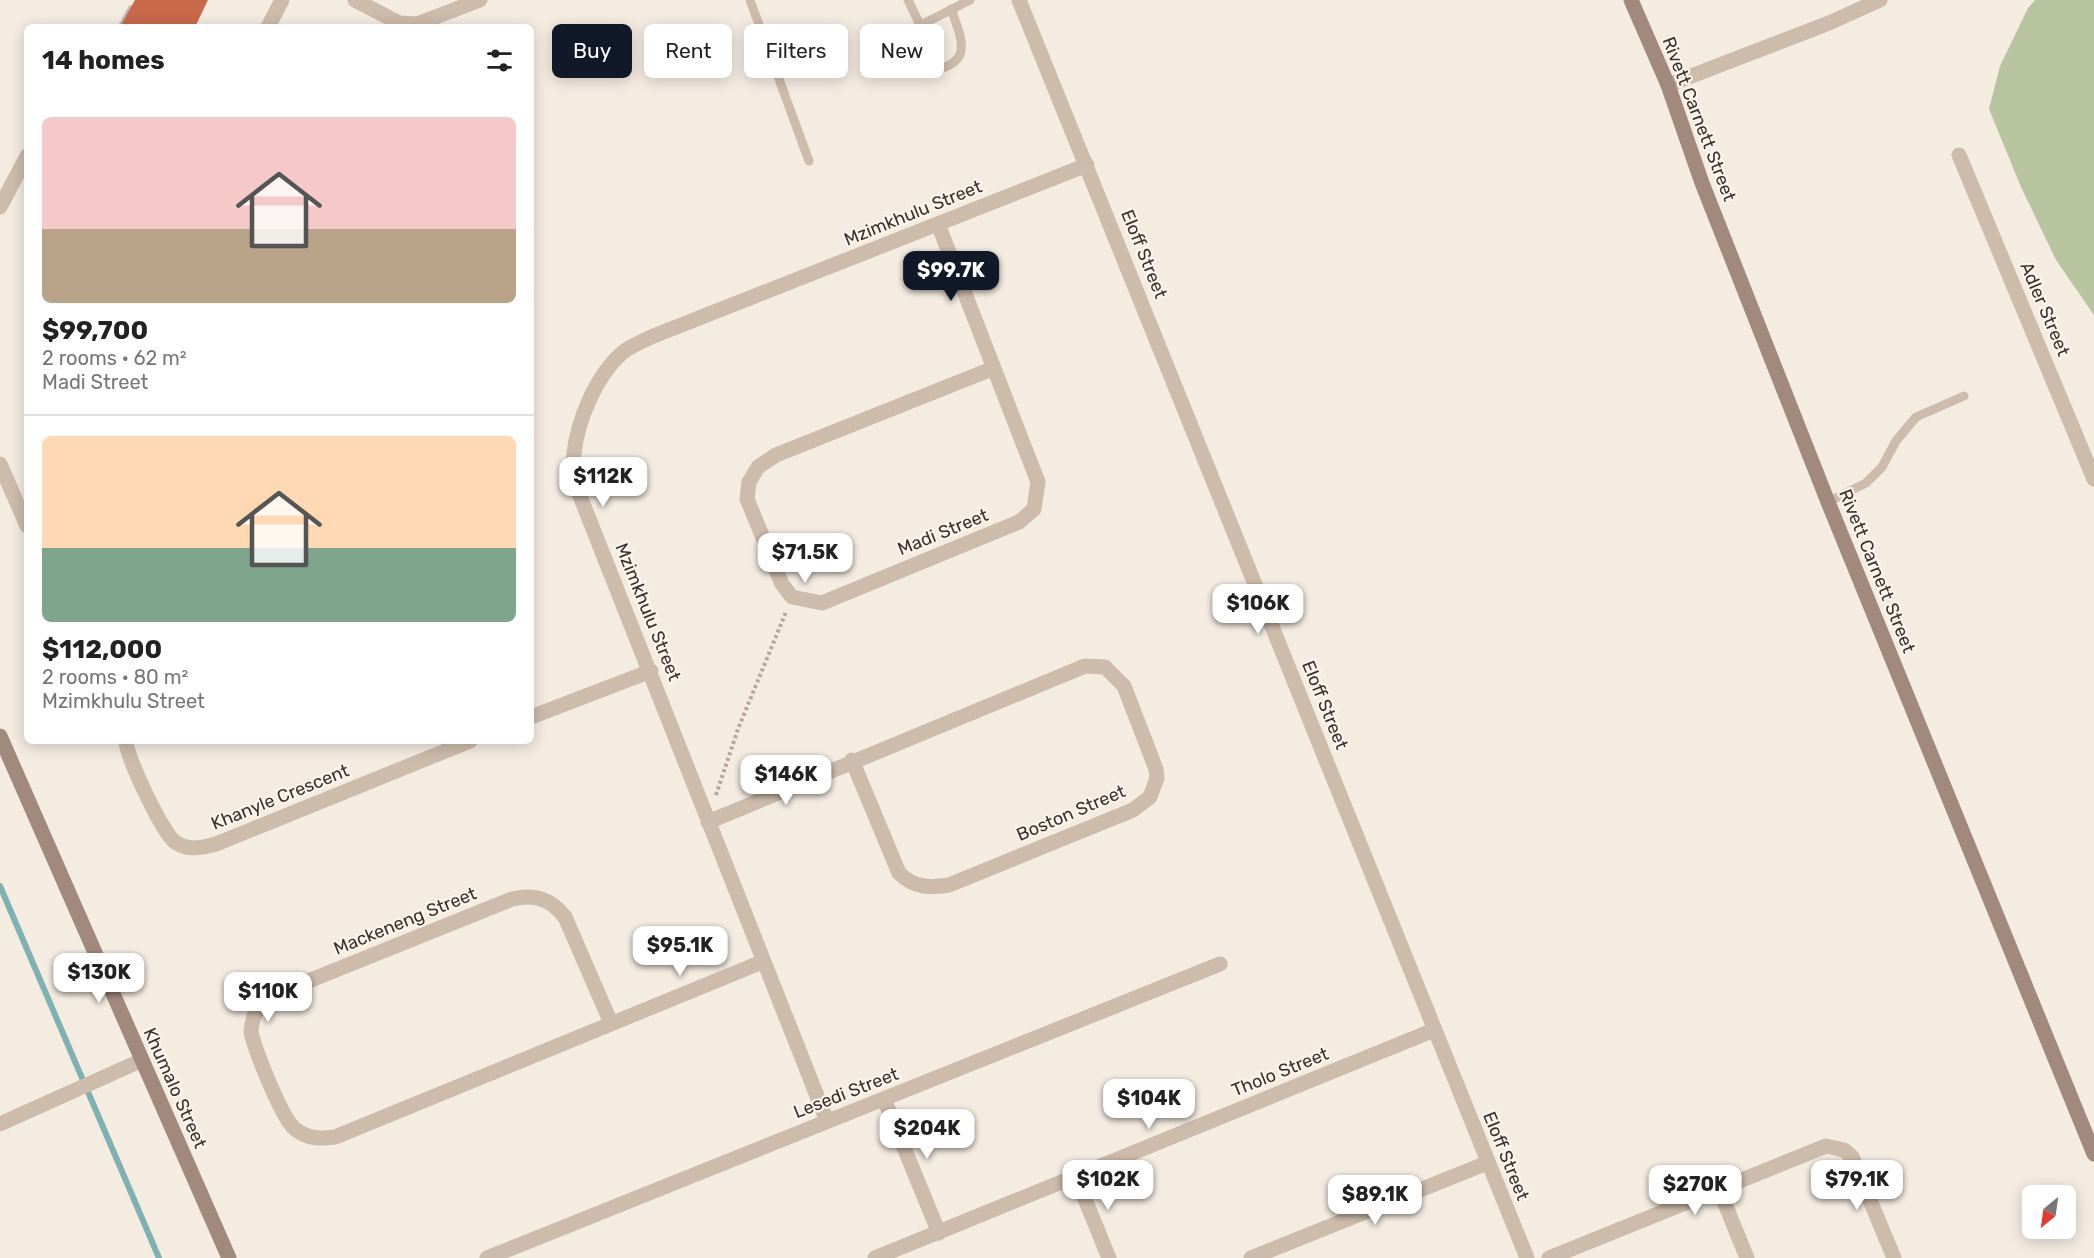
<!DOCTYPE html>
<html lang="en">
<head>
<meta charset="utf-8">
<style>
	:root { --surface:#fff; --page:#f6f6f6; --text:#222; --muted:#767676; --line:#e0e0e0; --accent:#111827 }
	body { margin:0; font-family:Rubik,sans-serif; background:var(--page); color:var(--text); height:100vh; display:flex; flex-direction:column; font-size:22px; white-space:nowrap }
	* { box-sizing:border-box; margin:0 }
	p { font-size:20px; color:var(--muted) }
	.icon { flex:none; width:33px; height:33px; fill:none; stroke:currentColor; stroke-width:2; stroke-linecap:round; stroke-linejoin:round }
	.map { position:relative; flex:1; overflow:hidden }
	.details { position:absolute; left:24px; top:24px; width:510px; height:720px; display:flex; flex-direction:column; background:var(--surface); border-radius:9px; box-shadow:0 3px 15px #0003 }
	.details>* { flex:none }
	.guide { position:absolute; left:552px; top:24px; width:570px; height:54px; display:flex; gap:12px }
	.needle { width:39px; rotate:209deg }
	.buttons { position:absolute; left:2022px; top:1185px; display:grid; gap:12px }
	.buttons a { display:grid; place-items:center; width:54px; height:54px; border-radius:9px; background:var(--surface); box-shadow:0 3px 15px #0003; font-size:30px }
	.price { position:absolute; translate:-50% -51px; padding:0 14px; border-radius:12px; background:#fff; color:#222; font-size:20px; line-height:39px; filter:drop-shadow(0 2px 3px #0008) }
	.price::after { content:''; position:absolute; left:50%; top:36px; width:18px; height:14px; margin-left:-9px; background:inherit; clip-path:polygon(0 0,100% 0,50% 100%) }
	.price.current { background:var(--accent); color:#fff }
	ul { padding:0; list-style:none }
	li { display:grid; align-content:center; gap:12px; height:318px; padding:0 18px }
	li+li { border-top:2px solid var(--line) }
	li span { display:grid; place-items:center; height:186px; border-radius:9px; color:#555 }
	li>.icon { margin-inline-start:auto }
	span .icon { width:108px; height:108px; fill:#fffc; stroke-width:1 }
	li b { font-size:26px }
	h2 { display:flex; justify-content:space-between; align-items:center; height:72px; padding:0 18px; font-size:26px }
	.tag { padding:0 21px; border-radius:9px; background:var(--surface); box-shadow:0 3px 15px #0003; font-size:21px; line-height:54px }
	.tag.current { background:var(--accent); color:#fff }
	.map>svg:first-child { display:block }
</style>
</head>
<body>
<div class="map">
<svg width="2094" height="1258" viewBox="0 0 2094 1258">
	<defs>
		<filter id="shadow"><feDropShadow dx="-5.5" dy="5.5" stdDeviation="0" flood-color="#0004"/></filter>
	</defs>
	<rect width="100%" height="100%" fill="#f4ebe1"/>
	<!-- green -->
	<path fill="#b8c4a0" d="M2035 0H2094V315L2056 260 2021 187 1989 109 2000 66 2028 8Z"/>
	<g fill="none" stroke-linecap="round" stroke-linejoin="round">
		<!-- stream -->
		<path stroke="#7fb0b2" stroke-width="6" d="M0 886 159 1258"/>
	</g>
	<!-- building -->
	<path fill="#c8694b" filter="url(#shadow)" d="M135 0H208L195 27H120Z"/>
	<g fill="none" stroke-linecap="round" stroke-linejoin="round">
		<!-- path -->
		<path stroke="#b9a596" stroke-width="4" stroke-dasharray="3 3" stroke-linecap="butt" d="M716 795 738 729 786 612"/>
		<!-- lane -->
		<g stroke="#cdbbac" stroke-width="9">
			<path d="M750 0 809 161"/>
			<path d="M908 0 920 25"/>
			<path d="M878 47 970 0"/>
			<path d="M935 70C974 62 961 37 951 9"/>
			<path d="M1828 502 1866 483 1882 467 1896 441 1916 417 1964 396"/>
		</g>
		<!-- street -->
		<g stroke="#cdbbac" stroke-width="15">
			<path d="M355 0 399 23 417 24 480 0"/>
			<path d="M1019 0 1527 1258"/>
			<path d="M268 27 282 0"/>
			<path d="M1668 85 1829 23 1880 0"/>
			<path d="M1959 155 2094 479"/>
			<path d="M0 207 27 156"/>
			<path d="M938 224 1038 482 1034 509 1019 522 822 603 792 597 782 584 747 499 749 482 758 467 776 455 994 368"/>
			<path d="M0 464 27 526"/>
			<path d="M531 717 651 671"/>
			<path d="M126 741C126 756 163 834 175 842 188 851 202 848 216 844L470 741"/>
			<path d="M708 822 1085 666 1105 667 1124 686 1156 769 1157 778 1150 797 1133 810 949 885C930 888 914 888 899 873L852 760"/>
			<path d="M611 1023 565 917C550 898 534 894 512 899L281 992C262 1002 252 1010 251 1032 255 1050 282 1119 295 1129 308 1139 320 1139 335 1137L762 962"/>
			<path d="M884 1099 939 1233"/>
			<path d="M827 1121 578 491C576 479 572 466 574 453 578 419 596 376 622 353 630 346 642 342 651 337L1087 165"/>
			<path d="M0 1124 140 1061"/>
			<path d="M1076 1177 1109 1258"/>
			<path d="M1719 1189 1747 1258"/>
			<path d="M487 1258 1220 964"/>
			<path d="M875 1258 1434 1030"/>
			<path d="M1251 1258 1487 1163"/>
			<path d="M1549 1258 1826 1146 1844 1150 1852 1157 1894 1258"/>
		</g>
		<!-- secondary -->
		<g stroke="#a18a7d" stroke-width="15">
			<path d="M1631 0 1668 85 1702 183 1828 502 2094 1154"/>
			<path d="M0 736 229 1258"/>
		</g>
	</g>
	<g text-anchor="middle" dominant-baseline="central" stroke-width="4.5" stroke-linejoin="round" paint-order="stroke">
		<!-- street labels -->
		<g font-size="18" fill="#3b302b" stroke="#fbf5ee">
			<text transform="translate(1699 119) rotate(69)">Rivett Carnett Street</text>
			<text transform="translate(913 213) rotate(-22)">Mzimkhulu Street</text>
			<text transform="translate(1144 254) rotate(68)">Eloff Street</text>
			<text transform="translate(2045 309) rotate(67)">Adler Street</text>
			<text transform="translate(943 532) rotate(-22)">Madi Street</text>
			<text transform="translate(1877 571) rotate(68)">Rivett Carnett Street</text>
			<text transform="translate(648 612) rotate(68)">Mzimkhulu Street</text>
			<text transform="translate(1325 705) rotate(68)">Eloff Street</text>
			<text transform="translate(280 797) rotate(-22)">Khanyle Crescent</text>
			<text transform="translate(1071 813) rotate(-23)">Boston Street</text>
			<text transform="translate(405 921) rotate(-22)">Mackeneng Street</text>
			<text transform="translate(1280 1072) rotate(-22)">Tholo Street</text>
			<text transform="translate(175 1088) rotate(66)">Khumalo Street</text>
			<text transform="translate(846 1093) rotate(-21)">Lesedi Street</text>
			<text transform="translate(1506 1156) rotate(68)">Eloff Street</text>
		</g>
	</g>
</svg>
<div class="buttons">
<a><svg class="needle" viewBox="-14 -14 28 28"><path d="M0-13l5 13h-10z" fill="#e53935"/><path d="M0 13l5-13h-10z" fill="#767676"/></svg></a>
</div>
<b class="price current" style="left:951px;top:302px">$99.7K</b>
<b class="price" style="left:603px;top:508px">$112K</b>
<b class="price" style="left:805px;top:584px">$71.5K</b>
<b class="price" style="left:1258px;top:635px">$106K</b>
<b class="price" style="left:786px;top:806px">$146K</b>
<b class="price" style="left:680px;top:977px">$95.1K</b>
<b class="price" style="left:99px;top:1004px">$130K</b>
<b class="price" style="left:268px;top:1023px">$110K</b>
<b class="price" style="left:1149px;top:1130px">$104K</b>
<b class="price" style="left:927px;top:1160px">$204K</b>
<b class="price" style="left:1108px;top:1211px">$102K</b>
<b class="price" style="left:1857px;top:1211px">$79.1K</b>
<b class="price" style="left:1695px;top:1216px">$270K</b>
<b class="price" style="left:1375px;top:1226px">$89.1K</b>
<div class="guide">
<a class="tag current">Buy</a>
<a class="tag">Rent</a>
<a class="tag">Filters</a>
<a class="tag">New</a>
</div>
<section class="details">
<h2>14 homes<svg class="icon" aria-label="filters" viewBox="0 0 24 24"><path d="M4 7h16M4 17h16"/><circle cx="9" cy="7" r="2"/><circle cx="15" cy="17" r="2"/></svg></h2>
<ul>
<li><span style="background:linear-gradient(#f6c9c9 60%,#b9a48a 0)"><svg class="icon" aria-label="home" viewBox="0 0 24 24"><path d="M3 11l9-7 9 7M6 9v11h12V9"/></svg></span><div><b>$99,700</b><p>2 rooms · 62 m²</p><p>Madi Street</p></div></li>
<li><span style="background:linear-gradient(#ffd9b3 60%,#7fa58c 0)"><svg class="icon" aria-label="home" viewBox="0 0 24 24"><path d="M3 11l9-7 9 7M6 9v11h12V9"/></svg></span><div><b>$112,000</b><p>2 rooms · 80 m²</p><p>Mzimkhulu Street</p></div></li>
</ul>
</section>
</div>
</body>
</html>
